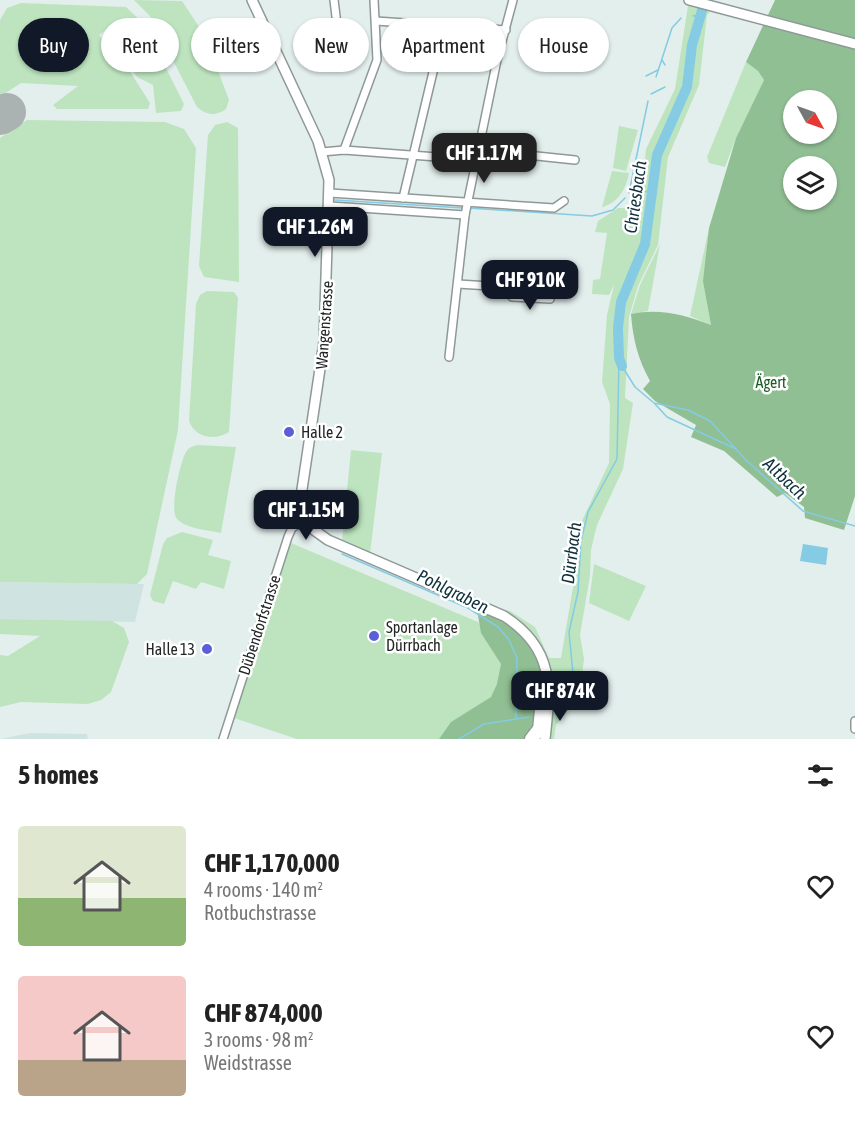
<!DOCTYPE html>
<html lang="en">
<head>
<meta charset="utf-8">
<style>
	:root { --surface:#fff; --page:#f2f2f2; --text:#222; --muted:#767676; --accent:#111827 }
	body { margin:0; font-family:"Asap Condensed",sans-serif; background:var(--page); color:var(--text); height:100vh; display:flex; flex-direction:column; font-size:22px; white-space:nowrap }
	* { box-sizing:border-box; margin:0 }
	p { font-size:20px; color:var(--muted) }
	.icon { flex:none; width:33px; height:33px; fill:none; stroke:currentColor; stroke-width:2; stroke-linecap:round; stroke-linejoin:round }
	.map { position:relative; height:739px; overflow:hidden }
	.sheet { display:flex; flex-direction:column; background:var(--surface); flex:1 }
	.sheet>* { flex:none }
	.hud { position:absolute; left:18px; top:18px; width:819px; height:54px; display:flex; gap:12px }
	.needle { width:39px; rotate:130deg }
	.fabs { position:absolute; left:783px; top:90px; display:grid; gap:12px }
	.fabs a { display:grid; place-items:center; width:54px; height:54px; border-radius:50%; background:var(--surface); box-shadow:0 2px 4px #0004; font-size:30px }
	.price { position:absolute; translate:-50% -51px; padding:0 14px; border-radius:12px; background:var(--accent); color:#fff; font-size:20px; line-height:39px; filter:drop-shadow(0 2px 3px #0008) }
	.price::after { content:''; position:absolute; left:50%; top:36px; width:18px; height:14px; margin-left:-9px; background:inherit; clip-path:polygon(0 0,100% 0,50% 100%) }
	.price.active { background:#222; color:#fff }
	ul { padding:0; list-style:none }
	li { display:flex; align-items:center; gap:18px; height:150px; padding:0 18px }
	li span { display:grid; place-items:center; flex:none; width:168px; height:120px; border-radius:6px; color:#555 }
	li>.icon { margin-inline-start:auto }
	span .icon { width:72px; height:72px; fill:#fffc; stroke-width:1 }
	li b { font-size:26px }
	h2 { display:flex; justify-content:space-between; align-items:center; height:72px; padding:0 18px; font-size:26px }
	.pill { padding:0 21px; border-radius:27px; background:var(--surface); box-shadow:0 2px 4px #0004; font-size:21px; line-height:54px }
	.pill.active { background:var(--accent); color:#fff }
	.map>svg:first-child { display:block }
</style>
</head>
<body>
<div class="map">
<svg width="855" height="739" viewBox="0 0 855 739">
	<rect width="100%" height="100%" fill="#e3efed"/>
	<!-- built -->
	<g fill="#cfe3e0">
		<path d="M0 582 137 584H144L135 622 0 619Z"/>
		<path d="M30 733 87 734 88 739H0Z"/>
	</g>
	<!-- green -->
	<g fill="#bde4bf">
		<path d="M134 0 182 1 205 36 229 100 226 109C216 116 207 116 197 107L150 16Z"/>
		<path d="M21 3 126 7 144 24 184 104 181 111 156 113 153 85 137 77 107 29 99 35 116 61 122 59 150 103 148 109H57L53 105 78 86 21 83 4 94H0V20L7 8Z"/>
		<path d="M688 6 710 12 707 15 699 85 668 157 658 245 638 286 629 317 625 398 633 403 623 469 597 525 591 550 590 576 580 635 584 659 579 698 556 725 554 739H537L476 604 510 611 535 627 549 658H561L573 587 580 525 609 463 610 404 602 382 607 315 614 285 609 295 592 294 593 280 600 279 607 233 595 232 598 221 618 208H640L646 149 675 89Z"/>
		<path d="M746 62 758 71 764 80 736 138 725 167 709 163 707 157Z"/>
		<path d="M27 120 165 122 184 129 196 148 178 430 147 574 137 584 0 582V138Z"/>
		<path d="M227 122 238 128 239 282 204 277 199 266 208 135 215 125Z"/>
		<path d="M619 126 638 130 626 171 613 168Z"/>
		<path d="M612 171 629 173C626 189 618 203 602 207Z"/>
		<path d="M709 228 704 281 711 325 690 316Z"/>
		<path d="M660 244 648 311 631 314 640 285Z"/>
		<path d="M207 291 234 292 238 298 229 432C214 441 195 438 189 421L196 304 200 295Z"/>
		<path d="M198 445 236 447 221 533C209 530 186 529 177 519 169 511 180 462 186 452 189 447 193 446 198 445Z"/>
		<path d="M351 450 382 453 370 554 342 541Z"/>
		<path d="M182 532 213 540 208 555 231 561 224 589 201 582 196 589 173 581 164 604 153 601 150 595 163 544 167 538Z"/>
		<path d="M291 543 478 622 497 650 501 664 498 685 490 699 440 739H297L234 718Z"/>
		<path d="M594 564 646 586 629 621 589 603Z"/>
		<path d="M0 619 112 621 124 628 129 642 111 692 101 700 88 704 21 702 0 707V655L8 656 40 636 0 634Z"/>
	</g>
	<!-- forest -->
	<g fill="#91bf94" fill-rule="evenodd">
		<path d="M775 0H855V496L844 530 805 518 804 507 785 493 777 497 724 451 691 437 696 425 655 401 643 389 650 381C638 359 633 340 631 314 660 308 685 315 711 325L703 281 709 228 736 138 764 80 758 71 746 62ZM794 100H826V134H794ZM794 166H826V200H794Z"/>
		<path d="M476 604C512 619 545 640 543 684 543 702 535 722 531 739H439L451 722 491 697 497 684 501 664 481 633Z"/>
	</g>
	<!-- water -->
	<path fill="#84cbe3" d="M803 544 828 548 826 565 800 561Z"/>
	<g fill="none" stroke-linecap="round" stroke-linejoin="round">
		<!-- stream -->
		<g stroke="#84cbe3" stroke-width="1.5">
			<path d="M693 16 699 15"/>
			<path d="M662 60 665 65"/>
			<path d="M646 76 658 70"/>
			<path d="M656 77 672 28 681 18"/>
			<path d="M651 94 665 87"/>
			<path d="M629 193 648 101"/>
			<path d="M634 195 652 190"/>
			<path d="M335 200 463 208"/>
			<path d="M468 208 592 216 613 210 625 198"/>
			<path d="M622 366 635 387 654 403 688 410 710 421 747 461 803 511 855 526"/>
			<path d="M655 404 667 417 736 449"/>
			<path d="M342 554 468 608 498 627 509 640 517 658 516 718"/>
			<path d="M555 714 567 704 574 684 569 632 578 592 581 541 588 512 617 459 619 358"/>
			<path d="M459 739 484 724 529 717"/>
		</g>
		<!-- river -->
		<path stroke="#84cbe3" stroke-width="10" d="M622 366 619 358 618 328 621 302 645 244 657 155 687 87 692 45 705 0"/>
		<!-- taxiway -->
		<path stroke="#aab3b1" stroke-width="15" d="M0 112H7"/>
		<!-- runway -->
		<path stroke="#aab3b1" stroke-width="38" d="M0 116 7 112"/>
		<defs>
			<g id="street">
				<path d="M334 0 340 49"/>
				<path d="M376 21 506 30"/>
				<path d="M344 150 377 60 374 0"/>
				<path d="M479 150 575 160"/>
				<path d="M322 152 344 150 477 160"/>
				<path d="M330 193 554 208 564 201"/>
				<path d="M403 198 444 26"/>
				<path d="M330 206 465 215"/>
				<path d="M458 284 506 287 510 289 512 297 550 299"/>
				<path d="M449 357 465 215 497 60 513 0"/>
				<path d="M855 721V729"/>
				<path d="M223 739 288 537 292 528 306 520"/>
			</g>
			<g id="secondary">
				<path d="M252 0 318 141 329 180 324 342 301 496 306 520 314 530 328 540 504 616C554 648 551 686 545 739"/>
				<path d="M689 0 855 44"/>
				<path d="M537 735 543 675"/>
			</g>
			<path id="highway" d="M531 739 538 730"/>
		</defs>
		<!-- street casing -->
		<use href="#street" stroke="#8e9997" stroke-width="10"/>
		<!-- secondary casing -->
		<use href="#secondary" stroke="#8e9997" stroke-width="12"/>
		<!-- highway casing -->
		<use href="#highway" stroke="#8e9997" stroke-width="15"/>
		<!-- street -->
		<use href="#street" stroke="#fff" stroke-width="7"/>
		<!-- secondary -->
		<use href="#secondary" stroke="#fff" stroke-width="9"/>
		<!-- highway -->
		<use href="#highway" stroke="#fff" stroke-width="12"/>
	</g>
	<!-- markers -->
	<g fill="#5a5fd7" stroke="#fff" stroke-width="2">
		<circle cx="289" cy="432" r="6"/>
		<circle cx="374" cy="636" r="6"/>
		<circle cx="207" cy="649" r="6"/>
	</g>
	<g text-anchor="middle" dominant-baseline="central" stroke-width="5" stroke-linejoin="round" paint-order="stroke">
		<!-- street labels -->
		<g font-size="16" fill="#212524" stroke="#fff">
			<text transform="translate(324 325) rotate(-86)">Wangenstrasse</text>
			<text transform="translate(259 625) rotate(-72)">Dübendorfstrasse</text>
		</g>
		<!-- park labels -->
		<g font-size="16" fill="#195c25" stroke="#fff">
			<text x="771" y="382">Ägert</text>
		</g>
		<!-- poi labels -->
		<g font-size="16" fill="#212524" stroke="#fff" text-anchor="start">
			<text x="301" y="432">Halle 2</text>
			<text x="386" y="627">Sportanlage<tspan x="386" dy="18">Dürrbach</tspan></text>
			<text x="195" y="649" text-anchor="end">Halle 13</text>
		</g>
		<!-- water labels -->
		<g font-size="18" font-style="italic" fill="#0d303b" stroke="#fff">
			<text transform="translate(635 197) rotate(-82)">Chriesbach</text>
			<text transform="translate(785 478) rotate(43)">Altbach</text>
			<text transform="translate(571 553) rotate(-83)">Dürrbach</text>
			<text transform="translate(453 591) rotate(26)">Pohlgraben</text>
		</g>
	</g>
</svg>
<div class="fabs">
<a><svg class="needle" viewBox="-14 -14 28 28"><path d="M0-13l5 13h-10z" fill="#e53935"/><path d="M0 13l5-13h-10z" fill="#767676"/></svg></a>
<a><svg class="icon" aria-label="layers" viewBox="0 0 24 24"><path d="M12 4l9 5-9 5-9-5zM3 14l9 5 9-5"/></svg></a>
</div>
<b class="price active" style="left:484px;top:184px">CHF 1.17M</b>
<b class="price" style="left:315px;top:258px">CHF 1.26M</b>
<b class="price" style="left:530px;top:311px">CHF 910K</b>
<b class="price" style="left:306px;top:541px">CHF 1.15M</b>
<b class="price" style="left:560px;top:722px">CHF 874K</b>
<div class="hud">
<a class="pill active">Buy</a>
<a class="pill">Rent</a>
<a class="pill">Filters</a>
<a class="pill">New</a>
<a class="pill">Apartment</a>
<a class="pill">House</a>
</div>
</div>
<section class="sheet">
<h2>5 homes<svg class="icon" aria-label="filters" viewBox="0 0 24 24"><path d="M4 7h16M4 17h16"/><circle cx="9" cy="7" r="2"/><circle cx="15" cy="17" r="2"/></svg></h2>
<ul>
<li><span style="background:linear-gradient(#dfe7d0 60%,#8fb573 0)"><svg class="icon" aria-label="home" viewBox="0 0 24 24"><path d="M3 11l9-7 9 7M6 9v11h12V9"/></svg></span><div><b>CHF 1,170,000</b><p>4 rooms · 140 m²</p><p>Rotbuchstrasse</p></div><svg class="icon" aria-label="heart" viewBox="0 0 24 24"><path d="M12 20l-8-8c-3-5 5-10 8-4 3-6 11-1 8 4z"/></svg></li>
<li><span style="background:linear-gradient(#f6c9c9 70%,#b9a48a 0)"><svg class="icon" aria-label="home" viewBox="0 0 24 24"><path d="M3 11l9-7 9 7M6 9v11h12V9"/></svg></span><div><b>CHF 874,000</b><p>3 rooms · 98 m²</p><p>Weidstrasse</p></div><svg class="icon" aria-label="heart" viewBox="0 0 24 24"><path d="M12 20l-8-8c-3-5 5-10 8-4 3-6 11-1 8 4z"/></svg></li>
</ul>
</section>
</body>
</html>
